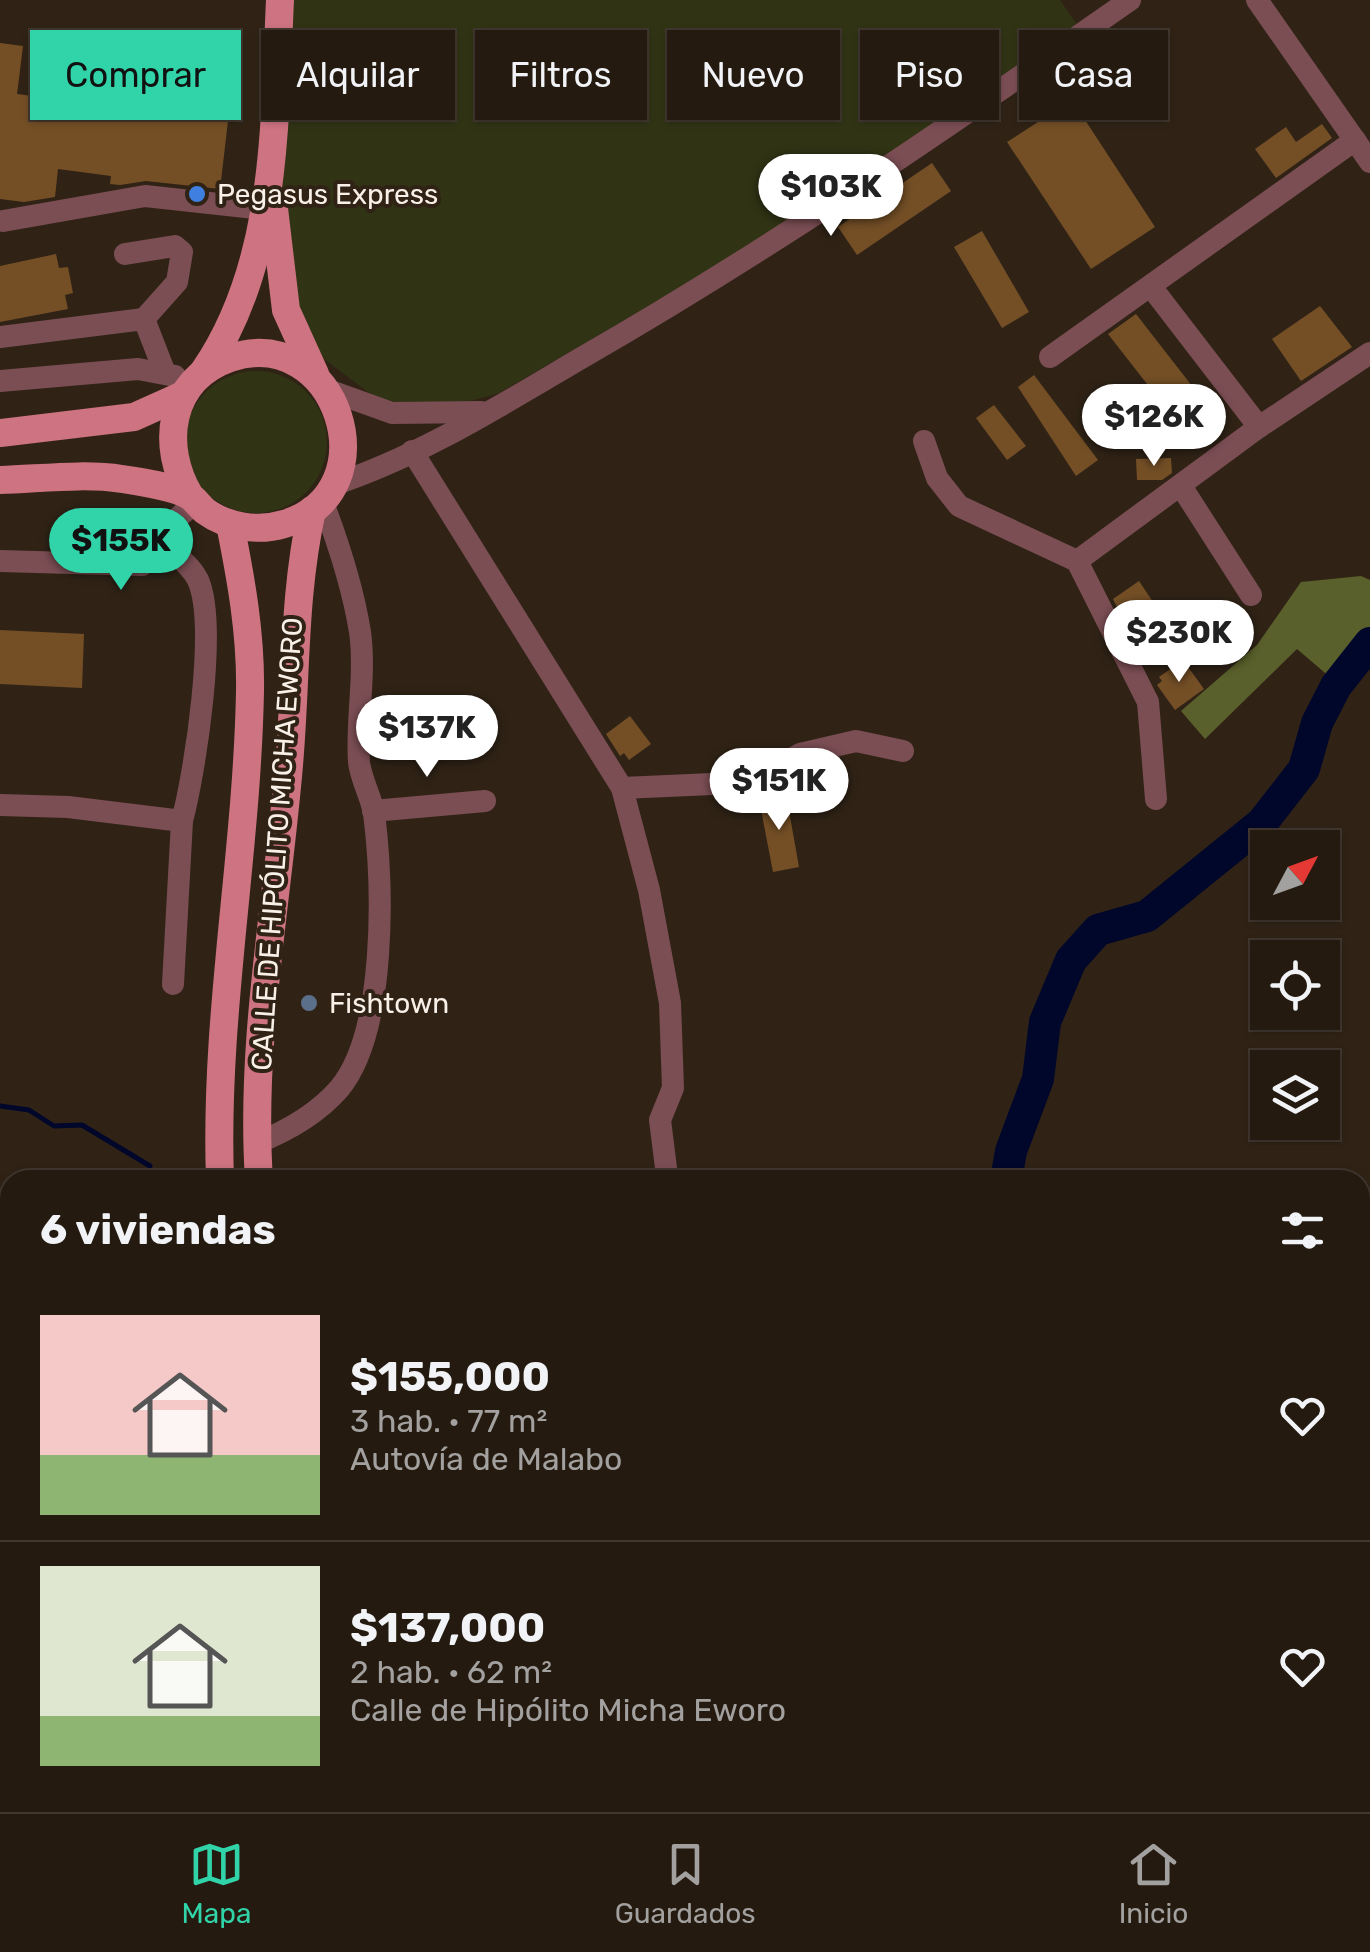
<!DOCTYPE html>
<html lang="es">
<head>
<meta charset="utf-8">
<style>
	:root { --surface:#241a10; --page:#30271e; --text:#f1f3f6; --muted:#a3a19f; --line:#413830; --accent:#31d4a9 }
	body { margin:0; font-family:Rubik,sans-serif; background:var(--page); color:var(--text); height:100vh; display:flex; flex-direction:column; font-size:38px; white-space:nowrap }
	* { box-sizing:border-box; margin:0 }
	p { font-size:32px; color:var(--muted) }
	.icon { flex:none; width:55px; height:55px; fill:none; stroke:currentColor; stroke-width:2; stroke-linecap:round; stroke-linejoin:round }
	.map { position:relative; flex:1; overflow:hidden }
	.panel { position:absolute; left:0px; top:1170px; width:1370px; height:642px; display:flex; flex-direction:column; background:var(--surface); border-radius:30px 30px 0 0; box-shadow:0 2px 8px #0004,0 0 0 2px var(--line) }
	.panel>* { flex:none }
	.guide { position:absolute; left:30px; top:30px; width:1310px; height:90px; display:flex; gap:20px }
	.needle { width:65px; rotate:49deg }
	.fabs { position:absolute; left:1250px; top:830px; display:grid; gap:20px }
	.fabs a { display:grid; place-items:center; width:90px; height:90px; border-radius:0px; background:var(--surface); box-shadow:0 2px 8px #0004,0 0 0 2px var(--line); font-size:50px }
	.price { position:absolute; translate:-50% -85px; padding:0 22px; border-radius:35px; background:#fff; color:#222; font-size:32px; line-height:65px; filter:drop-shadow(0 2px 5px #0008) }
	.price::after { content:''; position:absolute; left:50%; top:60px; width:30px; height:22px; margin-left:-15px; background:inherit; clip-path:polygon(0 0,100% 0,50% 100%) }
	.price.on { background:var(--accent); color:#111 }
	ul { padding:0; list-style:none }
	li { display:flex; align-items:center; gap:30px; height:250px; padding:0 40px }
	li+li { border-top:2px solid var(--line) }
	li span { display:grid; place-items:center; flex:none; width:280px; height:200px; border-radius:0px; color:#555 }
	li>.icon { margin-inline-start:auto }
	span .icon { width:120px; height:120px; fill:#fffc; stroke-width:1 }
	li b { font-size:42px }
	h2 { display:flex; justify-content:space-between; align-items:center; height:120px; padding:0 40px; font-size:42px }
	.tag { padding:0 35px; border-radius:0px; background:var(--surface); box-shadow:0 2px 8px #0004,0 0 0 2px var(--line); font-size:35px; line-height:90px }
	.tag.on { background:var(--accent); color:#111 }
	.tabs { display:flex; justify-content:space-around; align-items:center; height:140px; border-top:2px solid var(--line); background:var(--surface); font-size:28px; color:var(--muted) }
	.tabs a { display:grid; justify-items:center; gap:5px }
	.tabs .on { color:var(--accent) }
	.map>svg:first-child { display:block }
</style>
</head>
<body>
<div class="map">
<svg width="1370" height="1812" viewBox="0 0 1370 1812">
	<rect width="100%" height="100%" fill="#302316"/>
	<!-- green -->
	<g fill="#303314">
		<path d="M288 0H1060L1078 26 764 239 499 393 463 403 402 404 373 396 323 358 302 332 277 226Z"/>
		<circle cx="256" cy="442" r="71"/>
		<path d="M816 1802 821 1812H407L404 1803Z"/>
	</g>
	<!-- forest -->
	<path fill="#5a602b" d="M1361 576 1370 580V651L1338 684 1297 649 1205 739 1181 711 1257 645 1301 582Z"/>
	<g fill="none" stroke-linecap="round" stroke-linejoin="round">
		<!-- stream -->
		<path stroke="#00072b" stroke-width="5" d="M0 1106 29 1110 54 1126 82 1125 150 1166"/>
		<!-- river -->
		<path stroke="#00072b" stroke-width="32" d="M1006 1180 1011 1151 1038 1079 1045 1022 1071 960 1098 930 1147 916 1262 823 1304 769 1317 723 1336 686 1370 643"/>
	</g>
	<!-- building -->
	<g fill="#744f26">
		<path d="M0 43 23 46 17 94 228 121 220 189 146 181 120 185 110 184 111 176 58 169 55 197 24 202 0 199Z"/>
		<path d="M1072 100 1155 227 1091 269 1007 142Z"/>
		<path d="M1322 124 1332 138 1276 178 1255 149 1286 127 1296 142Z"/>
		<path d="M932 163 951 191 857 255 838 227Z"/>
		<path d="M982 231 1029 312 1002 328 954 247Z"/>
		<path d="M56 254 59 268 68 267 73 293 65 295 68 309 0 322V266Z"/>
		<path d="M1320 306 1352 347 1301 381 1272 339Z"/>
		<path d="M1136 314 1192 386 1165 407 1108 334Z"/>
		<path d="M1034 375 1098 460 1076 476 1018 387Z"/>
		<path d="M994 405 1026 446 1007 460 976 418Z"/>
		<path d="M1171 458 1172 473 1162 480H1137L1136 459Z"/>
		<path d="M1139 581 1173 632 1140 653 1113 599Z"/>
		<path d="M0 630 84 634 82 688 0 684Z"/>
		<path d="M1183 660 1204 689 1175 710 1157 685 1162 681 1159 677Z"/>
		<path d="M630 716 651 744 629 760 624 753 620 756 606 734Z"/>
		<path d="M786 794 799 867 773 872 759 799Z"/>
	</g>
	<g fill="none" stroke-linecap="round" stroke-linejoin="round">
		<!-- minor -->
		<g stroke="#7b4e54" stroke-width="22">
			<path d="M1257 0 1370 162"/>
			<path d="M3 221 145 196 264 209"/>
			<path d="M125 254 175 246 182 252 177 282 144 319"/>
			<path d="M1152 288 1259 427"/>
			<path d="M0 337 144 319 165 373"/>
			<path d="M1050 357 1355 140"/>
			<path d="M0 381 138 369 175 376"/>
			<path d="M328 390 392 413 481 412"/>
			<path d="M924 441 937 478 959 506 1077 561 1148 702 1156 799"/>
			<path d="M412 451 622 788 649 890 670 1003 673 1088 660 1120 666 1168"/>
			<path d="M333 485C421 456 503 404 583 357 773 248 951 125 1130 0"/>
			<path d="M1181 486 1251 595"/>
			<path d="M0 561 142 565 173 522 196 502"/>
			<path d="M1077 561 1259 427 1370 353"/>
			<path d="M622 788 735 783 755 779 800 754 856 741 903 751"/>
			<path d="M0 805 68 807 182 821C195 772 218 625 198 580 190 564 173 553 160 541"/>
			<path d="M373 811 485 801"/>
			<path d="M173 984 182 821"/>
			<path d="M257 1143C287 1131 317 1114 339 1089 387 1032 383 885 374 813 371 796 361 780 359 762 356 719 366 675 360 632 353 588 338 542 322 500"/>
			<path d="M1360 1372 1370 1388"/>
			<path d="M0 1397 10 1392"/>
			<path d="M0 1486 10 1489"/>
			<path d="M1360 1566 1370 1560"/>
			<path d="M335 1802 339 1812"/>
			<path d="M1146 1802 1152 1812"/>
			<path d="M1342 1802 1347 1812"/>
			<path d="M932 1812 934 1802"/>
		</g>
		<!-- major -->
		<g stroke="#ce7381" stroke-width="28">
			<path d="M273 200 286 310 315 374"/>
			<path d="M204 371C278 263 274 124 280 0"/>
			<path d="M0 433 134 417 183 395"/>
			<path d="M0 480C39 479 83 473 122 479 142 482 170 486 188 495 195 499 199 506 205 511 227 527 258 532 284 524 393 492 337 322 230 358 168 380 160 446 190 496"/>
			<path d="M220 1180C214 1016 247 855 250 691 251 634 241 579 230 524"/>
			<path d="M259 1180C250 1045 276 910 288 776 297 684 292 601 312 510"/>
			<path d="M370 1802 374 1812"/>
			<path d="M429 1802 432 1812"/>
		</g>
	</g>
	<!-- markers -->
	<circle fill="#3f7fe0" stroke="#302316" stroke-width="4" cx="197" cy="194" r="10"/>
	<circle fill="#5c6f8a" stroke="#302316" stroke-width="4" cx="309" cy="1003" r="10"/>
	<g text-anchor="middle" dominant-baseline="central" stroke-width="8" stroke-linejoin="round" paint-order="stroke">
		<!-- poi labels -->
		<g font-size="28" fill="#f9f0e8" stroke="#302316" text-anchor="start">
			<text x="217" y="194">Pegasus Express</text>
			<text x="329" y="1003">Fishtown</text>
		</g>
		<!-- street labels -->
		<g font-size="28" fill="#f9f0e8" stroke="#302316">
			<text transform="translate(277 844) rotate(-86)">CALLE DE HIPÓLITO MICHA EWORO</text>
		</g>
	</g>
</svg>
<div class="fabs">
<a><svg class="needle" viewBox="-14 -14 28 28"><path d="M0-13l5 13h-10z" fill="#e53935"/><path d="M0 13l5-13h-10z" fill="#a3a19f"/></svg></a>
<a><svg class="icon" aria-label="locate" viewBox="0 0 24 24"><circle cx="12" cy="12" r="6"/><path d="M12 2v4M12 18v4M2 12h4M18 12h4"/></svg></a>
<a><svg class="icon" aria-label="layers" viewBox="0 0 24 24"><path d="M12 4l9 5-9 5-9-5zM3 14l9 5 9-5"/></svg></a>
</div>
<b class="price" style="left:831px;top:239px">$103K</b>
<b class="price" style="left:1154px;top:469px">$126K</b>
<b class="price on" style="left:121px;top:593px">$155K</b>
<b class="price" style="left:1179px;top:685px">$230K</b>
<b class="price" style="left:427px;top:780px">$137K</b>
<b class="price" style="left:779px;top:833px">$151K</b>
<div class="guide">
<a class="tag on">Comprar</a>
<a class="tag">Alquilar</a>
<a class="tag">Filtros</a>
<a class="tag">Nuevo</a>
<a class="tag">Piso</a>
<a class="tag">Casa</a>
</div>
<section class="panel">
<h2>6 viviendas<svg class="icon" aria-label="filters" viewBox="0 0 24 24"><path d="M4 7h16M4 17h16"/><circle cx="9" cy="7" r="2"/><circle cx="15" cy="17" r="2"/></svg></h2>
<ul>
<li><span style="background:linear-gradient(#f6c9c9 70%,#8fb573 0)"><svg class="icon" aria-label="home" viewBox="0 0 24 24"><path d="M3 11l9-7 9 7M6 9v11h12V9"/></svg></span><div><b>$155,000</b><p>3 hab. · 77 m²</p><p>Autovía de Malabo</p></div><svg class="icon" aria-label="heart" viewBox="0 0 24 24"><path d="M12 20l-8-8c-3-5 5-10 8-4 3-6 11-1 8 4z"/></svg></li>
<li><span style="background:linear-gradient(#dfe7d0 75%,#8fb573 0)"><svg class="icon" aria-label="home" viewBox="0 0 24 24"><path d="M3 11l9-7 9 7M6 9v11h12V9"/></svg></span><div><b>$137,000</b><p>2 hab. · 62 m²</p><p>Calle de Hipólito Micha Eworo</p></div><svg class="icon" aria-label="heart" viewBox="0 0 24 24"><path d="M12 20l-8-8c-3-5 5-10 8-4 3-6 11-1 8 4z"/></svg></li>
</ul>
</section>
</div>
<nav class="tabs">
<a class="on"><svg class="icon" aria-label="map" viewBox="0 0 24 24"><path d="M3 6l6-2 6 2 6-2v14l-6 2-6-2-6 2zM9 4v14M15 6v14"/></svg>Mapa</a>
<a><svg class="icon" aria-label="saved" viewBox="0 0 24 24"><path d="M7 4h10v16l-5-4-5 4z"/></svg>Guardados</a>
<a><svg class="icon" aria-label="home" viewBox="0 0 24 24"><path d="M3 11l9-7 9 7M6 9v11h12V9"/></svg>Inicio</a>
</nav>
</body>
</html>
